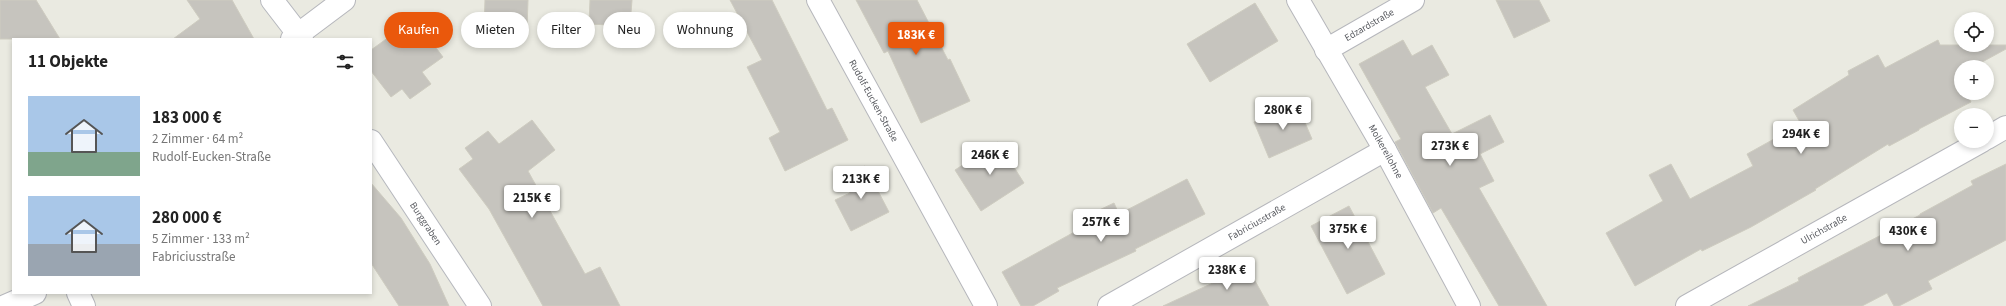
<!DOCTYPE html>
<html lang="de">
<head>
<meta charset="utf-8">
<style>
	:root { --surface:#fff; --page:#f2f2f2; --text:#222; --muted:#767676; --accent:#ea580c }
	body { margin:0; font-family:"Source Sans 3",sans-serif; background:var(--page); color:var(--text); height:100vh; display:flex; flex-direction:column; font-size:15px; white-space:nowrap }
	* { box-sizing:border-box; margin:0 }
	p { font-size:13px; color:var(--muted) }
	.icon { flex:none; width:22px; height:22px; fill:none; stroke:currentColor; stroke-width:2; stroke-linecap:round; stroke-linejoin:round }
	.map { position:relative; flex:1; overflow:hidden }
	.drawer { position:absolute; left:12px; top:38px; width:360px; height:256px; display:flex; flex-direction:column; background:var(--surface); border-radius:0px; box-shadow:0 2px 6px #0003 }
	.drawer>* { flex:none }
	.guide { position:absolute; left:384px; top:12px; width:380px; height:36px; display:flex; gap:8px }
	.controls { position:absolute; left:1954px; top:12px; display:grid; gap:8px }
	.controls a { display:grid; place-items:center; width:40px; height:40px; border-radius:50%; background:var(--surface); box-shadow:0 2px 6px #0003; font-size:20px }
	.price { position:absolute; translate:-50% -34px; padding:0 9px; border-radius:4px; background:#fff; color:#222; font-size:13px; line-height:26px; filter:drop-shadow(0 1px 2px #0008) }
	.price::after { content:''; position:absolute; left:50%; top:24px; width:12px; height:9px; margin-left:-6px; background:inherit; clip-path:polygon(0 0,100% 0,50% 100%) }
	.price.selected { background:var(--accent); color:#fff }
	ul { padding:0; list-style:none }
	li { display:flex; align-items:center; gap:12px; height:100px; padding:0 16px }
	li span { display:grid; place-items:center; flex:none; width:112px; height:80px; border-radius:0px; color:#555 }
	li>.icon { margin-inline-start:auto }
	span .icon { width:48px; height:48px; fill:#fffc; stroke-width:1 }
	li b { font-size:17px }
	h2 { display:flex; justify-content:space-between; align-items:center; height:48px; padding:0 16px; font-size:17px }
	.chip { padding:0 14px; border-radius:18px; background:var(--surface); box-shadow:0 2px 6px #0003; font-size:14px; line-height:36px }
	.chip.selected { background:var(--accent); color:#fff }
	.map>svg:first-child { display:block }
</style>
</head>
<body>
<div class="map">
<svg width="2006" height="306" viewBox="0 0 2006 306">
	<rect width="100%" height="100%" fill="#eaeae1"/>
	<!-- building -->
	<g fill="#c6c4be" stroke="#ceccc0">
		<path d="M0 0H36L60 39H0Z"/>
		<path d="M187 0H232L254 39H173L200 19Z"/>
		<path d="M485 0H528L527 29 484 27Z"/>
		<path d="M590 0H632L630 26 589 24Z"/>
		<path d="M730 0H772L827 110 832 108 848 140 785 171 769 138 780 132 747 67 762 60Z"/>
		<path d="M856 0H917L948 60 950 59 970 101 921 123 888 51 884 53Z"/>
		<path d="M1496 0H1539L1550 21 1514 38Z"/>
		<path d="M1255 3 1278 41 1210 82 1187 44Z"/>
		<path d="M414 19 443 57 422 72 431 84 410 99 402 89 391 97 371 71V50Z"/>
		<path d="M1403 40 1412 56 1432 45 1449 75 1425 87 1452 134 1490 115 1504 142 1480 154 1494 181 1479 188 1547 306H1499L1441 208 1433 213 1395 142 1401 139 1359 64Z"/>
		<path d="M1938 40 1940 45H2006V49L1973 67H1961V74L1957 76 1961 84V93H1966L1971 102 1919 129V130L1889 146 1888 144 1815 189 1816 190 1751 227 1702 251 1701 249 1635 286 1606 233 1663 201 1649 175 1671 164 1690 199 1753 166 1747 154 1801 124 1793 110 1849 75 1848 71 1878 55 1885 68Z"/>
		<path d="M1297 104 1312 139 1269 158 1254 122Z"/>
		<path d="M532 120 555 150 528 171 585 274 600 267 620 306H543L489 209 459 169 473 159 465 148 488 131 499 144Z"/>
		<path d="M998 142 1024 183 981 211 955 170Z"/>
		<path d="M2006 164V240L1928 281 1932 289 1899 306H1894L1887 293 1862 306H1748L1799 281 1798 278 1920 215V214L1973 185 1971 181Z"/>
		<path d="M865 166 889 212 851 231 835 200 850 193 842 178Z"/>
		<path d="M1187 179 1205 214 1135 249 1136 251 1057 288 1059 291 1033 306H1021L1002 272 1078 230 1074 222 1114 203 1119 214Z"/>
		<path d="M371 183 401 218 430 264 449 306H399L371 263Z"/>
		<path d="M1349 206 1385 274 1347 294 1311 226Z"/>
		<path d="M1244 261 1269 306H1163L1215 282 1213 279Z"/>
	</g>
	<g fill="none" stroke-linecap="round" stroke-linejoin="round">
		<defs>
			<g id="street">
				<path id="s1" d="M818 0 986 306"/>
				<path id="s2" d="M1298 0 1385 150 1469 306"/>
				<path d="M292 39 344 0"/>
				<path id="s3" d="M1326 50 1413 0"/>
				<path d="M1987 138 2006 127"/>
				<path d="M78 293 84 306"/>
				<path d="M5 306 35 293"/>
				<path id="s4" d="M1109 306 1385 150"/>
				<path id="s5" d="M1687 306 1982 141"/>
			</g>
			<g id="secondary">
				<path d="M272 0 302 39"/>
				<path id="s6" d="M371 141 480 306"/>
			</g>
		</defs>
		<!-- street casing -->
		<use href="#street" stroke="#b6b7bc" stroke-width="24"/>
		<!-- secondary casing -->
		<use href="#secondary" stroke="#b6b8be" stroke-width="24"/>
		<!-- street -->
		<use href="#street" stroke="#fff" stroke-width="22"/>
		<!-- secondary -->
		<use href="#secondary" stroke="#fff" stroke-width="22"/>
	</g>
	<g text-anchor="middle" dominant-baseline="central" stroke-width="3.5" stroke-linejoin="round" paint-order="stroke">
		<!-- street labels -->
		<g font-size="10" fill="#595b60" stroke="#fff">
			<text stroke="none"><textPath href="#s3" startOffset="50">Edzardstraße</textPath></text>
			<text stroke="none"><textPath href="#s1" startOffset="115">Rudolf-Eucken-Straße</textPath></text>
			<text stroke="none"><textPath href="#s2" startOffset="175">Molkereilohne</textPath></text>
			<text stroke="none"><textPath href="#s4" startOffset="170">Fabriciusstraße</textPath></text>
			<text stroke="none"><textPath href="#s6" startOffset="99">Burggraben</textPath></text>
			<text stroke="none"><textPath href="#s5" startOffset="157">Ulrichstraße</textPath></text>
		</g>
	</g>
</svg>
<div class="controls">
<a><svg class="icon" aria-label="locate" viewBox="0 0 24 24"><circle cx="12" cy="12" r="6"/><path d="M12 2v4M12 18v4M2 12h4M18 12h4"/></svg></a>
<a>+</a>
<a>−</a>
</div>
<b class="price selected" style="left:916px;top:56px">183K €</b>
<b class="price" style="left:1283px;top:131px">280K €</b>
<b class="price" style="left:1801px;top:155px">294K €</b>
<b class="price" style="left:1450px;top:167px">273K €</b>
<b class="price" style="left:990px;top:176px">246K €</b>
<b class="price" style="left:861px;top:200px">213K €</b>
<b class="price" style="left:532px;top:219px">215K €</b>
<b class="price" style="left:1101px;top:243px">257K €</b>
<b class="price" style="left:1348px;top:250px">375K €</b>
<b class="price" style="left:1908px;top:252px">430K €</b>
<b class="price" style="left:1227px;top:291px">238K €</b>
<div class="guide">
<a class="chip selected">Kaufen</a>
<a class="chip">Mieten</a>
<a class="chip">Filter</a>
<a class="chip">Neu</a>
<a class="chip">Wohnung</a>
</div>
<section class="drawer">
<h2>11 Objekte<svg class="icon" aria-label="filters" viewBox="0 0 24 24"><path d="M4 7h16M4 17h16"/><circle cx="9" cy="7" r="2"/><circle cx="15" cy="17" r="2"/></svg></h2>
<ul>
<li><span style="background:linear-gradient(#a9c7e8 70%,#7fa58c 0)"><svg class="icon" aria-label="home" viewBox="0 0 24 24"><path d="M3 11l9-7 9 7M6 9v11h12V9"/></svg></span><div><b>183 000 €</b><p>2 Zimmer · 64 m²</p><p>Rudolf-Eucken-Straße</p></div></li>
<li><span style="background:linear-gradient(#a9c7e8 60%,#9aa5b1 0)"><svg class="icon" aria-label="home" viewBox="0 0 24 24"><path d="M3 11l9-7 9 7M6 9v11h12V9"/></svg></span><div><b>280 000 €</b><p>5 Zimmer · 133 m²</p><p>Fabriciusstraße</p></div></li>
</ul>
</section>
</div>
</body>
</html>
